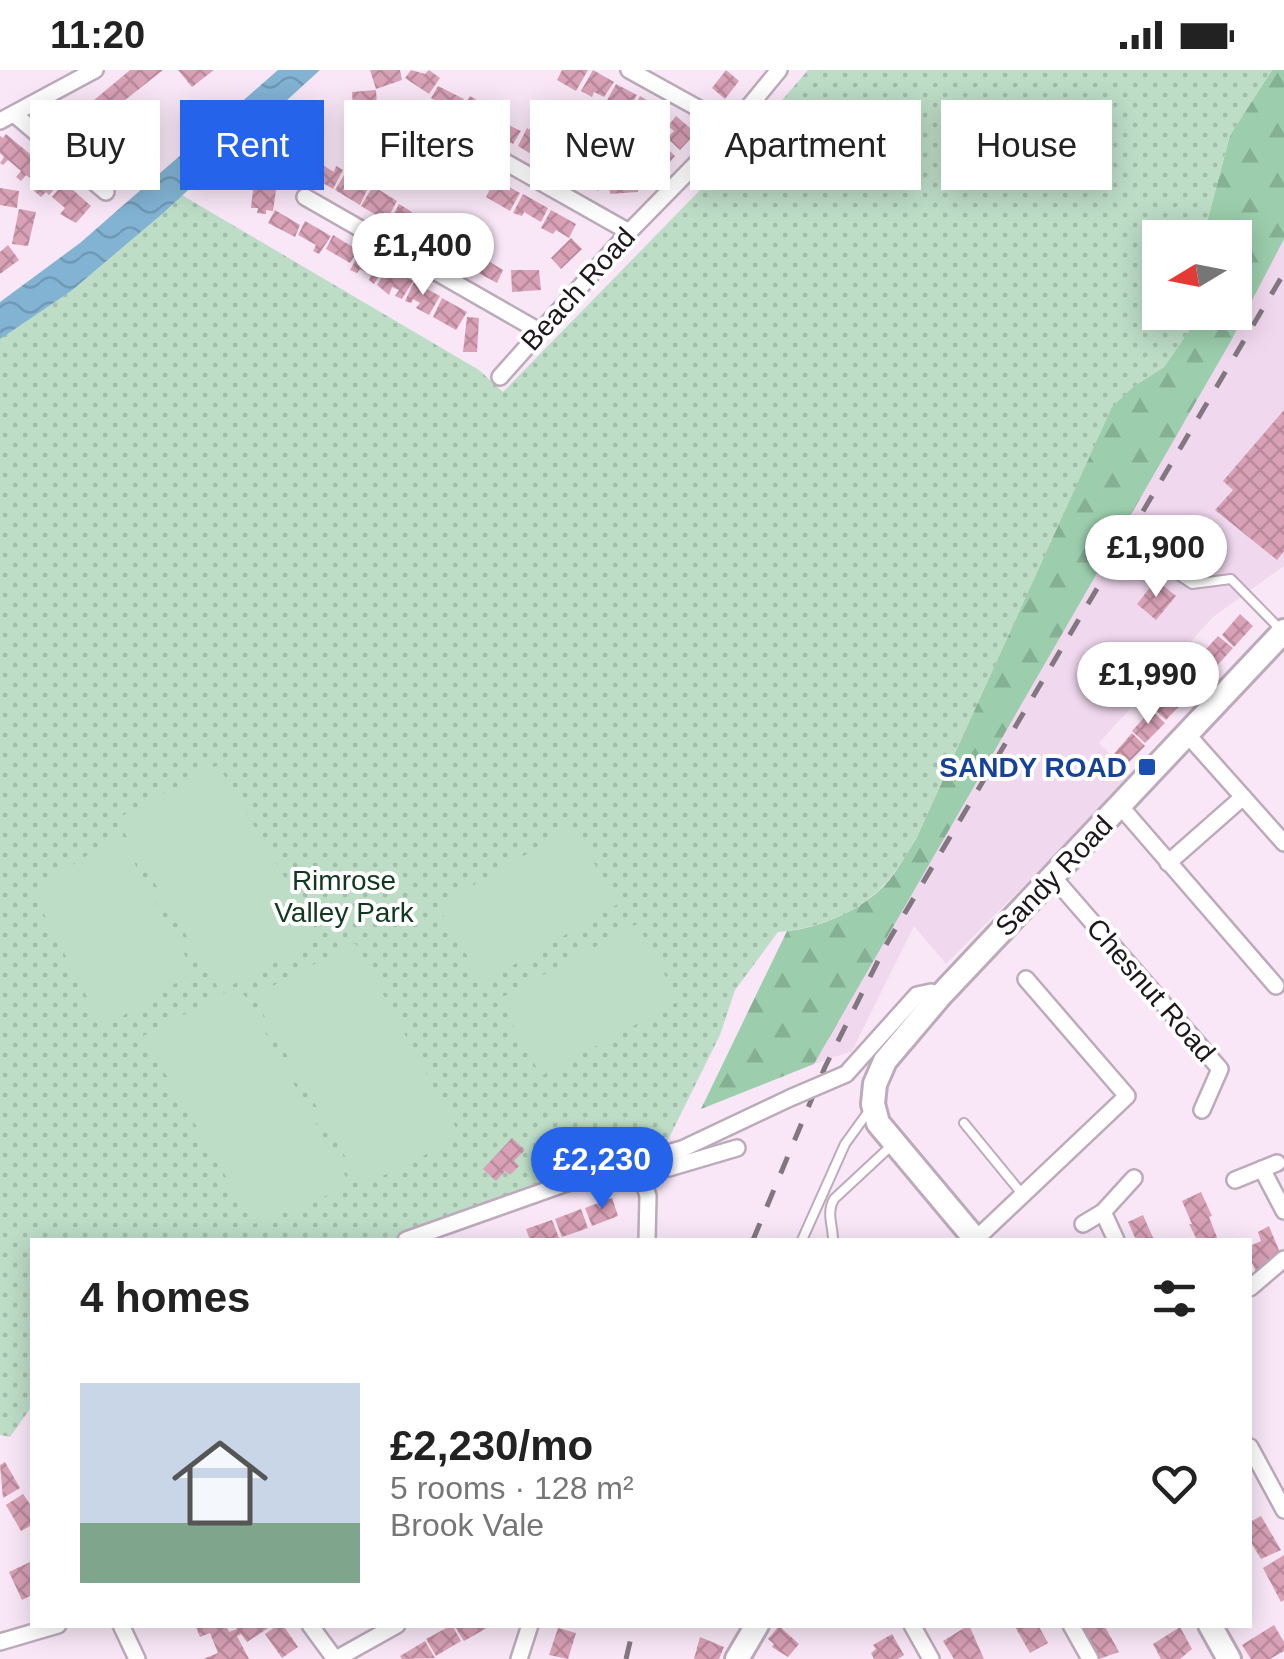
<!DOCTYPE html>
<html lang="en">
<head>
<meta charset="utf-8">
<style>
	:root { --surface:#fff; --page:#f2f2f2; --text:#222; --muted:#767676; --line:#e0e0e0; --accent:#2563eb }
	body { margin:0; font-family:Helvetica,sans-serif; background:var(--page); color:var(--text); height:100vh; display:flex; flex-direction:column; font-size:38px; white-space:nowrap }
	* { box-sizing:border-box; margin:0 }
	p { font-size:32px; color:var(--muted) }
	.icon { flex:none; width:55px; height:55px; fill:none; stroke:currentColor; stroke-width:2; stroke-linecap:round; stroke-linejoin:round }
	.map { position:relative; flex:1; overflow:hidden }
	.sheet { position:absolute; left:30px; top:1168px; width:1222px; height:390px; display:flex; flex-direction:column; background:var(--surface); border-radius:0px; box-shadow:0 5px 25px #0003 }
	.sheet>* { flex:none }
	.hud { position:absolute; left:30px; top:30px; width:1225px; height:90px; display:flex; gap:20px }
	.needle { width:65px; rotate:260deg }
	.buttons { position:absolute; left:1142px; top:150px; display:grid; gap:20px }
	.buttons a { display:grid; place-items:center; width:110px; height:110px; border-radius:0px; background:var(--surface); box-shadow:0 5px 25px #0003; font-size:50px }
	.price { position:absolute; translate:-50% -85px; padding:0 22px; border-radius:35px; background:#fff; color:#222; font-size:32px; line-height:65px; filter:drop-shadow(0 2px 5px #0008) }
	.price::after { content:''; position:absolute; left:50%; top:60px; width:30px; height:22px; margin-left:-15px; background:inherit; clip-path:polygon(0 0,100% 0,50% 100%) }
	.price.active { background:var(--accent); color:#fff }
	ul { padding:0; list-style:none }
	li { display:flex; align-items:center; gap:30px; height:250px; padding:0 50px }
	li+li { border-top:2px solid var(--line) }
	li span { display:grid; place-items:center; flex:none; width:280px; height:200px; border-radius:0px; color:#555 }
	li>.icon { margin-inline-start:auto }
	span .icon { width:120px; height:120px; fill:#fffc; stroke-width:1 }
	li b { font-size:42px }
	h2 { display:flex; justify-content:space-between; align-items:center; height:120px; padding:0 50px; font-size:42px }
	.chip { padding:0 35px; border-radius:0px; background:var(--surface); box-shadow:0 5px 25px #0003; font-size:35px; line-height:90px }
	.chip.active { background:var(--accent); color:#fff }
	.status { display:flex; justify-content:space-between; align-items:center; height:70px; padding:0 50px; background:var(--surface); direction:ltr }
	.status svg { height:28px; fill:currentColor }
	.map>svg:first-child { display:block }
</style>
</head>
<body>
<div class="status"><b>11:20</b><svg viewBox="0 0 49 12"><path d="M0 12V9h3v3zM5 12V6h3v6zM10 12V3h3v9zM15 12V0h3v12zM26 1h20v11H26zM47 4h2v5h-2z"/></svg></div>
<div class="map">
<svg width="1284" height="1589" viewBox="0 0 1284 1589">
	<defs>
		<pattern id="forest-firs" width="22" height="20" patternUnits="userSpaceOnUse" patternTransform="scale(2.5)"><rect width="22" height="20" fill="#9ccead"/><path d="M5 1l3.5 6h-7zM16 11l3.5 6h-7z" fill="#86b094"/></pattern>
		<pattern id="park-dots" width="8" height="8" patternUnits="userSpaceOnUse" patternTransform="scale(2.5)"><rect width="8" height="8" fill="#bdddc7"/><path d="M2 2h.1M6 6h.1" fill="none" stroke="#a2bdaa" stroke-width="1.8" stroke-linecap="round"/></pattern>
		<pattern id="water-waves" width="16" height="10" patternUnits="userSpaceOnUse" patternTransform="scale(2.5)"><rect width="16" height="10" fill="#82b3d3"/><path d="M0 5q4-4 8 0t8 0" fill="none" stroke="#7099b5"/></pattern>
		<pattern id="building-cross-hatch" width="8" height="8" patternUnits="userSpaceOnUse" patternTransform="scale(2.5)"><rect width="8" height="8" fill="#d8a1b6"/><path d="M0 0l8 8M0 8l8-8" fill="none" stroke="#b98a9c"/></pattern>
	</defs>
	<rect width="100%" height="100%" fill="#f9e7f7"/>
	<!-- built -->
	<path fill="#f0d8ee" d="M1284 169V496L1213 547 1099 673 1132 707 946 894 914 856 852 981 814 994 1231 271Z"/>
	<!-- forest -->
	<path fill="url(#forest-firs)" d="M1272 0H1284V169L1231 271 814 994 701 1039 787 861C821 858 861 840 885 815 897 802 906 784 916 769L1112 336 1134 316 1164 297 1198 247V243L1235 242V168L1203 167 1230 65Z"/>
	<!-- park -->
	<path fill="url(#park-dots)" d="M808 0H1272L1230 65 1203 167 1160 168V242L1198 243 1199 247 1164 297 1134 316 1112 337 916 769C906 784 897 802 884 815 857 844 816 859 778 862L735 920 720 965 661 1084 406 1170H32V1336L10 1367 0 1365V250L168 117 479 300 503 322 741 78Z"/>
	<!-- pitch -->
	<g fill="#bdddc7">
		<path d="M218 695 321 869 220 921 116 749Z"/>
		<path d="M573 757 618 834 483 913 438 836Z"/>
		<path d="M119 765 194 902 103 958 32 821Z"/>
		<path d="M637 854 679 931 541 1006 499 929Z"/>
		<path d="M355 873 461 1067 362 1116 253 926Z"/>
		<path d="M239 916 351 1116 254 1154 143 966Z"/>
	</g>
	<!-- water -->
	<path fill="url(#water-waves)" d="M278 0H320L162 144 71 221 0 269V232L80 173Z"/>
	<!-- building -->
	<g fill="url(#building-cross-hatch)">
		<path d="M130 0H163L105 46 93 31Z"/>
		<path d="M178 0H214L192 17Z"/>
		<path d="M370 0H400L402 10 376 19Z"/>
		<path d="M411 0 425 4 429 0 440 8 429 24 405 8Z"/>
		<path d="M562 0H588L576 21 557 10Z"/>
		<path d="M593 0 614 12 604 27 594 22 592 27 581 21Z"/>
		<path d="M726 0 739 11 725 29 712 18Z"/>
		<path d="M616 14 637 25 624 47 605 34Z"/>
		<path d="M438 16 464 29 456 42 431 28Z"/>
		<path d="M376 20 378 49 374 53H364L362 35 353 36 352 22Z"/>
		<path d="M470 26 494 40 485 58 460 44Z"/>
		<path d="M640 26 660 38 648 60 637 53 641 48 631 43Z"/>
		<path d="M59 32 119 83 115 89 119 92 105 105 39 50 51 36 54 39Z"/>
		<path d="M498 42 504 45 500 51 521 61 513 74 488 60Z"/>
		<path d="M676 46 696 63 680 80 667 68 674 61 668 56Z"/>
		<path d="M381 50 406 63 396 82 389 79 393 73 381 67 376 75 369 72Z"/>
		<path d="M527 58 551 72 541 90 518 76Z"/>
		<path d="M412 61 438 76 426 95 413 89 416 83 404 76Z"/>
		<path d="M6 64 42 94 30 108 26 105 21 111 16 107 21 101 8 90 3 95 0 93 4 87 0 83V66L3 68Z"/>
		<path d="M555 74 580 88 570 105 545 92Z"/>
		<path d="M663 74 675 86 660 103 655 98 653 102 641 93Z"/>
		<path d="M439 77 465 91 457 105 433 89Z"/>
		<path d="M302 80 306 103 280 113 274 99 287 94 284 87Z"/>
		<path d="M319 85 324 89 321 94 334 102 336 96 343 100 333 119 307 104Z"/>
		<path d="M583 90 608 104 598 121 573 107Z"/>
		<path d="M123 93 129 98 132 93 137 98 122 117 111 108Z"/>
		<path d="M467 93 493 107 485 120 472 113 470 119 457 113Z"/>
		<path d="M44 96 62 111 49 125 46 122 41 127 32 119 37 114 32 110Z"/>
		<path d="M347 100 369 116 360 135 335 120Z"/>
		<path d="M627 100H636L638 122 610 124 608 107 623 105Z"/>
		<path d="M255 102 270 104 268 108 277 113 273 141 266 140V144L257 143 258 138H251Z"/>
		<path d="M495 109 520 123 510 141 486 127Z"/>
		<path d="M64 112 91 136 76 153 60 144 65 138 52 127Z"/>
		<path d="M373 116 397 131 386 151 361 136Z"/>
		<path d="M0 118 19 121 17 138 0 135Z"/>
		<path d="M523 124 548 138 541 152 524 142 522 146 513 143Z"/>
		<path d="M399 134 412 142 408 146 421 153 414 167 389 153Z"/>
		<path d="M19 139 36 142 28 176 12 174Z"/>
		<path d="M275 140 300 155 295 167 268 153Z"/>
		<path d="M551 140 576 154 569 168 556 160 553 164 541 158Z"/>
		<path d="M427 148 438 156 435 161 448 169 440 182 416 167Z"/>
		<path d="M305 151 331 166 319 184 313 181 316 175 298 165Z"/>
		<path d="M456 162 462 165 457 174 464 177 468 170 479 177 469 197 443 183Z"/>
		<path d="M333 165 358 180 350 193 326 179Z"/>
		<path d="M571 168 582 179 561 199 551 188Z"/>
		<path d="M8 175 19 190 0 204V182Z"/>
		<path d="M361 181 385 196 374 214 369 210 371 205 360 199 357 203 350 200Z"/>
		<path d="M482 181 487 185 485 189 503 200 497 213 471 199Z"/>
		<path d="M388 197 413 211 402 229 395 226 399 220 392 217 389 225 377 215Z"/>
		<path d="M511 200H539L541 220 512 222Z"/>
		<path d="M414 212 440 226 429 245 416 238 420 233 413 229 411 233 405 231Z"/>
		<path d="M442 228 467 242 456 260 433 247Z"/>
		<path d="M467 247 479 248 477 282H463Z"/>
		<path d="M1284 340V481L1277 490 1215 440 1233 420 1223 411Z"/>
		<path d="M1156 510 1176 526 1156 550 1137 534Z"/>
		<path d="M1240 544 1253 556 1234 577 1222 565Z"/>
		<path d="M1218 566 1233 578 1213 600 1199 587Z"/>
		<path d="M1196 588 1211 602 1190 625 1175 611Z"/>
		<path d="M1173 613 1188 627 1166 650 1152 637Z"/>
		<path d="M1151 640 1165 653 1145 673 1132 661Z"/>
		<path d="M1132 663 1145 676 1125 696 1113 685Z"/>
		<path d="M512 1068 525 1080 514 1091 519 1096 510 1105 505 1101 496 1111 483 1099Z"/>
		<path d="M1201 1122 1212 1146 1209 1147 1218 1170H1197L1189 1154H1192L1182 1131Z"/>
		<path d="M612 1128 618 1146 592 1156 585 1138Z"/>
		<path d="M581 1139 588 1158 562 1167 555 1149Z"/>
		<path d="M1143 1145 1154 1170H1136L1128 1152Z"/>
		<path d="M552 1150 559 1168 530 1170 526 1159Z"/>
		<path d="M1269 1156 1281 1185 1257 1204 1250 1188V1176L1261 1171 1258 1162Z"/>
		<path d="M5 1392 20 1418 3 1428 0 1395Z"/>
		<path d="M23 1424 32 1437V1455L21 1461 6 1435Z"/>
		<path d="M1261 1446 1281 1480 1261 1489 1250 1471V1452Z"/>
		<path d="M1284 1485V1530L1281 1532 1263 1498Z"/>
		<path d="M32 1491V1525L22 1530 9 1502Z"/>
		<path d="M201 1555H226L229 1562 237 1559 235 1555H273L247 1572 241 1564 237 1566 249 1589H203L218 1583 210 1563 200 1567 196 1557Z"/>
		<path d="M278 1555H283L298 1577 282 1588 265 1564Z"/>
		<path d="M452 1555 461 1571 436 1586 426 1569Z"/>
		<path d="M454 1555H492L464 1571Z"/>
		<path d="M969 1555 984 1589H954L943 1571Z"/>
		<path d="M1014 1555H1038L1048 1573 1030 1583Z"/>
		<path d="M1085 1555H1104L1119 1582 1099 1589 1080 1557Z"/>
		<path d="M1274 1555 1284 1572V1581L1270 1589H1251L1242 1575Z"/>
		<path d="M779 1556 799 1574 788 1587 772 1577 774 1574 768 1569Z"/>
		<path d="M1180 1557 1192 1579 1180 1589H1161L1153 1574Z"/>
		<path d="M558 1558 576 1563 568 1589 549 1585Z"/>
		<path d="M892 1564 904 1585 898 1589H874L871 1583 876 1579 873 1575Z"/>
		<path d="M700 1567 724 1577 719 1589H694Z"/>
		<path d="M425 1571 435 1588 402 1589 400 1586Z"/>
	</g>
	<g fill="none" stroke-linecap="round" stroke-linejoin="round">
		<defs>
			<g id="lane">
				<path d="M1171 500 1192 514 1231 509 1281 560"/>
				<path d="M964 1053 1023 1125"/>
				<path d="M802 1170 845 1074 871 1038"/>
				<path d="M833 1170C833 1155 826 1143 834 1129L891 1076"/>
			</g>
			<g id="street">
				<path d="M629 0 732 57"/>
				<path d="M417 42 629 162"/>
				<path d="M14 44 106 122"/>
				<path d="M0 51 95 0"/>
				<path d="M305 127 539 261"/>
				<path d="M500 307 629 162 732 57 779 0"/>
				<path d="M1186 663 1284 773"/>
				<path d="M1121 737 1276 916"/>
				<path d="M1168 793 1243 727"/>
				<path d="M1053 807 1220 999 1202 1040"/>
				<path d="M846 1004 917 925 931 922 940 926"/>
				<path d="M661 1084 669 1098 737 1078"/>
				<path d="M637 1091 648 1126 647 1170"/>
				<path d="M1262 1099 1284 1141"/>
				<path d="M1235 1110 1277 1093"/>
				<path d="M1103 1142 1116 1170"/>
				<path d="M1083 1154 1103 1142 1134 1108"/>
				<path d="M406 1170 595 1103 682 1079 790 1028"/>
				<path d="M975 1170 1127 1026 1026 909"/>
				<path d="M1250 1218 1284 1189"/>
				<path d="M1250 1377 1284 1440"/>
				<path d="M121 1555 137 1589"/>
				<path d="M310 1555 335 1589"/>
				<path d="M912 1555 931 1589"/>
				<path d="M1071 1555 1090 1589"/>
				<path d="M0 1572 58 1555"/>
				<path d="M336 1589 397 1555"/>
				<path d="M519 1589 530 1555"/>
			</g>
			<g id="secondary">
				<path d="M976 1170 878 1053 873 1034 875 1014 885 991 940 926 1284 561"/>
				<path d="M1210 1555 1229 1589"/>
				<path d="M737 1589 757 1555"/>
			</g>
		</defs>
		<!-- lane casing -->
		<use href="#lane" stroke="#bcabbb" stroke-width="12"/>
		<!-- street casing -->
		<use href="#street" stroke="#bcabbb" stroke-width="20"/>
		<!-- secondary casing -->
		<use href="#secondary" stroke="#bcabbb" stroke-width="28"/>
		<!-- lane -->
		<use href="#lane" stroke="#fff" stroke-width="8"/>
		<!-- street -->
		<use href="#street" stroke="#fff" stroke-width="15"/>
		<!-- secondary -->
		<use href="#secondary" stroke="#fff" stroke-width="22"/>
		<!-- rail -->
		<g stroke="#827781" stroke-width="5" stroke-dasharray="18 18" stroke-linecap="butt">
			<path d="M753 1170 825 997 886 875 1284 203"/>
			<path d="M626 1589 634 1555"/>
		</g>
		<defs>
			<path id="street-bridge" d="M790 1028 846 1004"/>
		</defs>
		<!-- street-bridge casing -->
		<use href="#street-bridge" stroke="#bcabbb" stroke-width="20" stroke-linecap="butt"/>
		<!-- street-bridge -->
		<use href="#street-bridge" stroke="#fff" stroke-width="15"/>
	</g>
	<!-- markers -->
	<rect fill="#1a4fb4" stroke="#fff" stroke-width="4" x="1137" y="687" width="20" height="20" rx="5"/>
	<g text-anchor="middle" dominant-baseline="central" stroke-width="8" stroke-linejoin="round" paint-order="stroke">
		<!-- street labels -->
		<g font-size="28" fill="#1d171c" stroke="#fff">
			<text transform="translate(578 219) rotate(-48)">Beach Road</text>
			<text transform="translate(1054 806) rotate(-46)">Sandy Road</text>
			<text transform="translate(1151 920) rotate(49)">Chesnut Road</text>
		</g>
		<!-- transit labels -->
		<g font-size="28" font-weight="bold" fill="#164399" stroke="#fff" text-anchor="end">
			<text x="1127" y="697">SANDY ROAD</text>
		</g>
		<!-- park labels -->
		<g font-size="28" fill="#113822" stroke="#fff">
			<text x="344" y="810">Rimrose<tspan x="344" dy="32">Valley Park</tspan></text>
		</g>
	</g>
</svg>
<div class="buttons">
<a><svg class="needle" viewBox="-14 -14 28 28"><path d="M0-13l5 13h-10z" fill="#e53935"/><path d="M0 13l5-13h-10z" fill="#767676"/></svg></a>
</div>
<b class="price" style="left:423px;top:228px">£1,400</b>
<b class="price" style="left:1156px;top:530px">£1,900</b>
<b class="price" style="left:1148px;top:657px">£1,990</b>
<b class="price active" style="left:602px;top:1142px">£2,230</b>
<div class="hud">
<a class="chip">Buy</a>
<a class="chip active">Rent</a>
<a class="chip">Filters</a>
<a class="chip">New</a>
<a class="chip">Apartment</a>
<a class="chip">House</a>
</div>
<section class="sheet">
<h2>4 homes<svg class="icon" aria-label="filters" viewBox="0 0 24 24"><path d="M4 7h16M4 17h16"/><circle cx="9" cy="7" r="2"/><circle cx="15" cy="17" r="2"/></svg></h2>
<ul>
<li><span style="background:linear-gradient(#c9d6e8 70%,#7fa58c 0)"><svg class="icon" aria-label="home" viewBox="0 0 24 24"><path d="M3 11l9-7 9 7M6 9v11h12V9"/></svg></span><div><b>£2,230/mo</b><p>5 rooms · 128 m²</p><p>Brook Vale</p></div><svg class="icon" aria-label="heart" viewBox="0 0 24 24"><path d="M12 20l-8-8c-3-5 5-10 8-4 3-6 11-1 8 4z"/></svg></li>
</ul>
</section>
</div>
</body>
</html>
